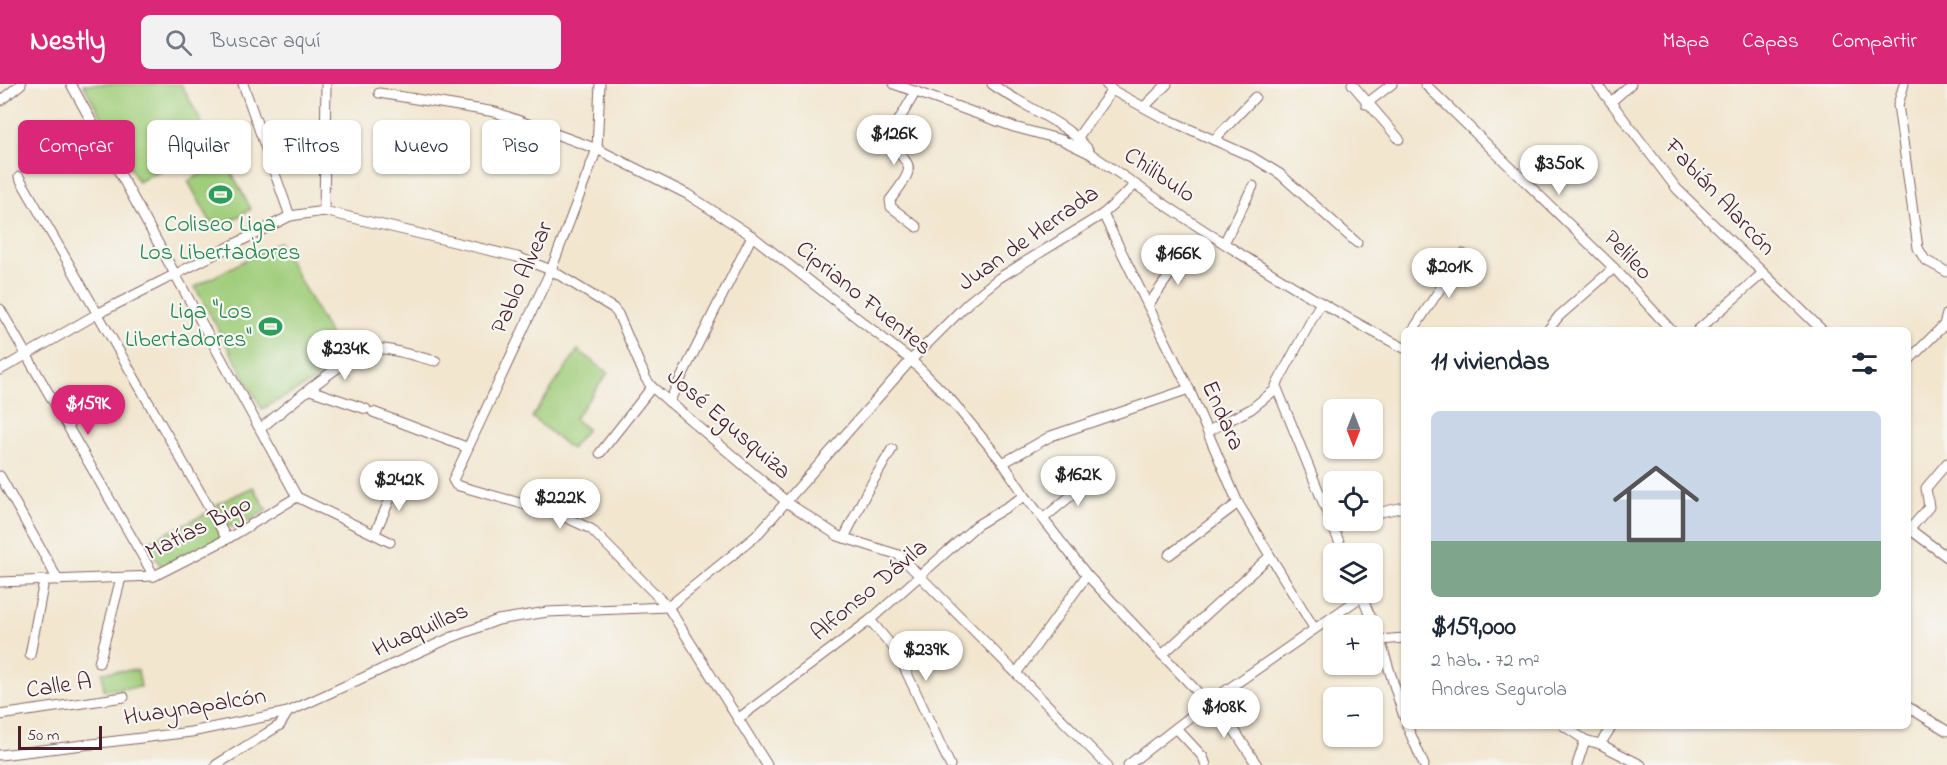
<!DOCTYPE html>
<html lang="es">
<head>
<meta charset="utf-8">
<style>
	:root { --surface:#fff; --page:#f2f2f3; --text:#1f2937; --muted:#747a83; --accent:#db2777 }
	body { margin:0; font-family:"Indie Flower",sans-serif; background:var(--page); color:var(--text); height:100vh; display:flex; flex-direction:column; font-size:22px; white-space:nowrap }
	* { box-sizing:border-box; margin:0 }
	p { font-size:20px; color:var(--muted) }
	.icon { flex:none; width:33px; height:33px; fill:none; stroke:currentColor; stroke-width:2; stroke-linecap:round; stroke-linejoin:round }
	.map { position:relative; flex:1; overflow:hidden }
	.details { position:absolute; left:1401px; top:243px; width:510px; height:402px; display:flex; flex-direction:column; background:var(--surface); border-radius:9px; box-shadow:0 2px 4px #0004 }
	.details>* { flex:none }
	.hud { position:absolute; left:18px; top:36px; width:570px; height:54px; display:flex; gap:12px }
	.needle { width:39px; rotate:180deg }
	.tools { position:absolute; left:1323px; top:315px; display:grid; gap:12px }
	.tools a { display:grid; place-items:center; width:60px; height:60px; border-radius:9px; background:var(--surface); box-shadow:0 2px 4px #0004; font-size:30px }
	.scale { position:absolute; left:18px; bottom:15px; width:84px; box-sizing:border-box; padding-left:6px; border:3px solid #4a1f2b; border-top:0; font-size:16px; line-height:21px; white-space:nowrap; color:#4a1f2b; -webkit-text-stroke:4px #f6f6f2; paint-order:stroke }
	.price { position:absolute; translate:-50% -51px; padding:0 14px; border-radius:21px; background:#fff; color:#222; font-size:20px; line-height:39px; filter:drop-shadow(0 2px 3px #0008) }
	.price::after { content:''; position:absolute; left:50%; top:36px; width:18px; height:14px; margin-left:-9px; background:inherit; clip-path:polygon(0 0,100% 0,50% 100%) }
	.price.active { background:var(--accent); color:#fff }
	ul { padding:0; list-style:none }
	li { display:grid; align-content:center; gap:12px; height:318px; padding:0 30px }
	li span { display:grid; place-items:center; height:186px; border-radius:9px; color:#555 }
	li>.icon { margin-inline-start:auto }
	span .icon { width:108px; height:108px; fill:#fffc; stroke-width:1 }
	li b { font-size:26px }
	h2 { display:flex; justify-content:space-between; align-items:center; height:72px; padding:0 30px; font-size:26px }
	.tag { padding:0 21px; border-radius:9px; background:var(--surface); box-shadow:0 2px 4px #0004; font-size:21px; line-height:54px }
	.tag.active { background:var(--accent); color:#fff }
	header { display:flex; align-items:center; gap:36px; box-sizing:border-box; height:84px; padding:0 30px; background:var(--accent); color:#fff }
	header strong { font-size:28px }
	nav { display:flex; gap:33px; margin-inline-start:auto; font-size:21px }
	.search { width:420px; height:54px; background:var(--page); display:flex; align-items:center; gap:15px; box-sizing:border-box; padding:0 21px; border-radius:9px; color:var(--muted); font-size:22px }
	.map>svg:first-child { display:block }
</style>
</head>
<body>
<header>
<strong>Nestly</strong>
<div class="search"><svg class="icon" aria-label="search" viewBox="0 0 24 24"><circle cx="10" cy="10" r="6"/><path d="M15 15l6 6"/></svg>Buscar aquí</div>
<nav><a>Mapa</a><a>Capas</a><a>Compartir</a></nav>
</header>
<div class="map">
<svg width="1947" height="681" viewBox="0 0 1947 681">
	<rect width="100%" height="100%" fill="#f6f6f2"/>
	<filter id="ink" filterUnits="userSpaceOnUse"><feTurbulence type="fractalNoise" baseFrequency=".0167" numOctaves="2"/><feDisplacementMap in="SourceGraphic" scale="12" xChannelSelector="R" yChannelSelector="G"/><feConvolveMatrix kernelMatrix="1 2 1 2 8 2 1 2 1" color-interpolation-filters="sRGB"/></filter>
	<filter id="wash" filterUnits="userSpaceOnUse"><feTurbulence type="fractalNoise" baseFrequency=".008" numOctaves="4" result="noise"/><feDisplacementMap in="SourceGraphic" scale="24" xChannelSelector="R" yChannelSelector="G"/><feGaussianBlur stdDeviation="1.35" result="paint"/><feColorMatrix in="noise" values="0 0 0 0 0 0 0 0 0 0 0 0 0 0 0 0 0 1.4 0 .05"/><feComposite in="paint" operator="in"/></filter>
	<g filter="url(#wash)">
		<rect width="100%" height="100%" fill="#f2e6cf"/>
		<!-- green -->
		<g fill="#a1ce7b" stroke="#767653" stroke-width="1.5">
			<path d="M83 0H181L213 60 138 98Z"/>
			<path d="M225 77 251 125 215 146 188 97Z"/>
			<path d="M279 158 346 280 262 325 195 203Z"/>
			<path d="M578 266 608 289 574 335 587 345 571 365 532 333Z"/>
			<path d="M253 403 267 426 236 444 228 441 217 420Z"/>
			<path d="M211 427 224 457 164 487 146 459Z"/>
			<path d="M138 586 141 603 104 606 102 588Z"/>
		</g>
	</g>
	<g filter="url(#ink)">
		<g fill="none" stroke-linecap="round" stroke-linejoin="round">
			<defs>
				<g id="minor">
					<path d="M243 0 290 132"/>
					<path d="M600 0 597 65 551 186 453 396 456 401 558 430 591 445 668 523 767 681"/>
					<path d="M894 0 1014 43 1062 56 1091 70"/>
					<path d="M992 0C1020 21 1076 43 1091 70 1192 140 1294 208 1404 264"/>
					<path d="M1106 0 1112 6 1158 31 1252 73 1280 90 1357 159"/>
					<path d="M1352 0 1399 55"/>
					<path d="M1425 0 1614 184 1671 246"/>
					<path d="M1597 0 1677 105 1822 246"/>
					<path d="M1904 0 1898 21 1918 164 1925 176 1947 188"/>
					<path d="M916 7 892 48C898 88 927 69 890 116L891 123 917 143"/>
					<path d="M379 9 495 28 597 65 687 110 752 152 911 276 952 317 1003 379 1025 412 1087 491 1208 619"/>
					<path d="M0 17 21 0"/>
					<path d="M1611 18 1631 0"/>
					<path d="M1366 20 1392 0"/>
					<path d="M1144 23 1167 0"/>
					<path d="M1078 53 1112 6"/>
					<path d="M1214 56 1255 13"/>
					<path d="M19 93 227 455"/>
					<path d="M324 127 326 0"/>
					<path d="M1103 130 1189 305 1238 419 1314 544"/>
					<path d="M1224 159 1253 102"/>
					<path d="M1149 220 1185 169"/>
					<path d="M1320 220 1276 302 1344 470"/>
					<path d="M0 225 154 492"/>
					<path d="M1413 246 1463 170"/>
					<path d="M1548 246 1559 232 1614 184"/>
					<path d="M1698 246 1763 189"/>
					<path d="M1908 277 1944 241 1947 230"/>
					<path d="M0 286 97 230 290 132 324 127 517 173 551 186 613 224 618 230 646 295 652 303 788 419 838 452 899 471 1107 681"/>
					<path d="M310 306 366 325"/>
					<path d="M669 318 752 152"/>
					<path d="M373 328 466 363"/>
					<path d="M261 344C281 328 350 269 371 265 387 262 420 274 436 277"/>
					<path d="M1208 347 1251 325 1276 305"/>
					<path d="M600 369 652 303"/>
					<path d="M1003 379 1051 352 1189 305"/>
					<path d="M0 392 58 496"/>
					<path d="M297 413 390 458"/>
					<path d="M1372 430 1404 423"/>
					<path d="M1044 434 1096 391"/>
					<path d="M1908 444 1947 473"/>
					<path d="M1910 445 1929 423 1926 404 1947 379"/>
					<path d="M375 449 398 397"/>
					<path d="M844 454 866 409 892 365"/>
					<path d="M1169 471 1238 419"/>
					<path d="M0 498 154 492 227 455 297 413 71 0"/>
					<path d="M1360 508 1380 556 1404 633"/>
					<path d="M668 523 756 452 911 276 969 218 999 194 1103 130 1135 101"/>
					<path d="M870 536 897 568 950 681"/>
					<path d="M1380 556 1404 554"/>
					<path d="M30 571 44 497"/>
					<path d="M1162 571 1269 473"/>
					<path d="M99 579 121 494"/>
					<path d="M1017 588 1087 491"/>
					<path d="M1214 615 1257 681"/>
					<path d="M1908 623 1947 647"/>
					<path d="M0 631 124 613"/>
					<path d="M739 634 870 536 977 441 1025 412"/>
					<path d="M1407 642 1424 681"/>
					<path d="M1564 642 1585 656 1600 660 1612 642"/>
					<path d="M1176 644 1203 673 1206 681"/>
					<path d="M1600 660 1641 681"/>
					<path d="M0 671 191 648 288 628"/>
					<path d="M216 681 280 641 288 628 450 554 498 536 547 528 668 523"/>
					<path d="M1128 681 1208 619 1361 513"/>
					<path d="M1577 681 1585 656"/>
				</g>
			</defs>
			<!-- minor casing -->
			<use href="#minor" stroke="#856564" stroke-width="11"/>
			<!-- minor -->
			<use href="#minor" stroke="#fff" stroke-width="9"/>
		</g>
	</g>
	<!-- icons -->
	<defs>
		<symbol id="stadium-bare" viewBox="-9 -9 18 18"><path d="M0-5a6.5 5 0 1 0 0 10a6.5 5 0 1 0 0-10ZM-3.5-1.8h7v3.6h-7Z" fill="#2e9e5b" stroke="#f6f6f2" stroke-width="2.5" paint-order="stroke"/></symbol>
	</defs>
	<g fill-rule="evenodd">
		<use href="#stadium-bare" x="204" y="94" width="33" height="33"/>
		<use href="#stadium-bare" x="254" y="226" width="33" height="33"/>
	</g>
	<g text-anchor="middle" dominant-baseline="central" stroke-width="4.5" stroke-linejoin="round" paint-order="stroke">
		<!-- street labels -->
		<g font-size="24" fill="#4a1f2b" stroke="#f6f6f2">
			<text transform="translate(1159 92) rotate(34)">Chilibulo</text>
			<text transform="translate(1719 114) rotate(47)">Fabián Alarcón</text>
			<text transform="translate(1029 155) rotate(-35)">Juan de Herrada</text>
			<text transform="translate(1627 172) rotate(46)">Pelileo</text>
			<text transform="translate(523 194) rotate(-66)">Pablo Alvear</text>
			<text transform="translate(863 215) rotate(39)">Cipriano Fuentes</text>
			<text transform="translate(1222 332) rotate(66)">Endara</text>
			<text transform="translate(728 341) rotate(41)">José Egusquiza</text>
			<text transform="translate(199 445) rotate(-27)">Matías Bigo</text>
			<text transform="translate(870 507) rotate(-40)">Alfonso Dávila</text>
			<text transform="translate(421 547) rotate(-24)">Huaquillas</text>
			<text transform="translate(59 603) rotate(-8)">Calle A</text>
			<text transform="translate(195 624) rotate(-9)">Huaynapalcón</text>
		</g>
		<!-- leisure labels -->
		<g font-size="24" fill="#27864d" stroke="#f6f6f2">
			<text x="220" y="141">Coliseo Liga<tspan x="220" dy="28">Los Libertadores</tspan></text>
			<text x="252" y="228" text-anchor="end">Liga "Los<tspan x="252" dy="28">Libertadores"</tspan></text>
		</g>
	</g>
</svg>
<div class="tools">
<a><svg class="needle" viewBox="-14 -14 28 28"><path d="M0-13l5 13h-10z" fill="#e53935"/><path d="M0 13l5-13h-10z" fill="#747a83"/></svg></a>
<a><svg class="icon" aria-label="locate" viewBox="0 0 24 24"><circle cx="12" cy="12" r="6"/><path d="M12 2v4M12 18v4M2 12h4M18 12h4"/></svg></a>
<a><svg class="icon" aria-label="layers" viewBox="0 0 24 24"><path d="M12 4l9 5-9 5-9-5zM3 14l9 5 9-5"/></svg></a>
<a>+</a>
<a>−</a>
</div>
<div class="scale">50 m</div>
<b class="price" style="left:894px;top:82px">$126K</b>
<b class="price" style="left:1559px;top:112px">$350K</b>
<b class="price" style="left:1178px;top:202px">$166K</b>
<b class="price" style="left:1449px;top:215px">$201K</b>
<b class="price" style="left:345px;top:297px">$234K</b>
<b class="price active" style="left:88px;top:352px">$159K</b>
<b class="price" style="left:1078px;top:423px">$162K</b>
<b class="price" style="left:399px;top:428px">$242K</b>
<b class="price" style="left:560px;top:446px">$222K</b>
<b class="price" style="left:926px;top:598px">$239K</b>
<b class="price" style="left:1224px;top:655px">$108K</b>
<div class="hud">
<a class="tag active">Comprar</a>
<a class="tag">Alquilar</a>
<a class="tag">Filtros</a>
<a class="tag">Nuevo</a>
<a class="tag">Piso</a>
</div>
<section class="details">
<h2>11 viviendas<svg class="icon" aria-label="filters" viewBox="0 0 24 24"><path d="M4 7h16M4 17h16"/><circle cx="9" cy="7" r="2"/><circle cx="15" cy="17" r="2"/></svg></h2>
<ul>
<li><span style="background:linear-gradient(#c9d6e8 70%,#7fa58c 0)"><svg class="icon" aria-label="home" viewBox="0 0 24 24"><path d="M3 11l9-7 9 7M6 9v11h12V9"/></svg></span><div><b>$159,000</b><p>2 hab. · 72 m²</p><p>Andres Segurola</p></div></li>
</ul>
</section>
</div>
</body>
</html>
